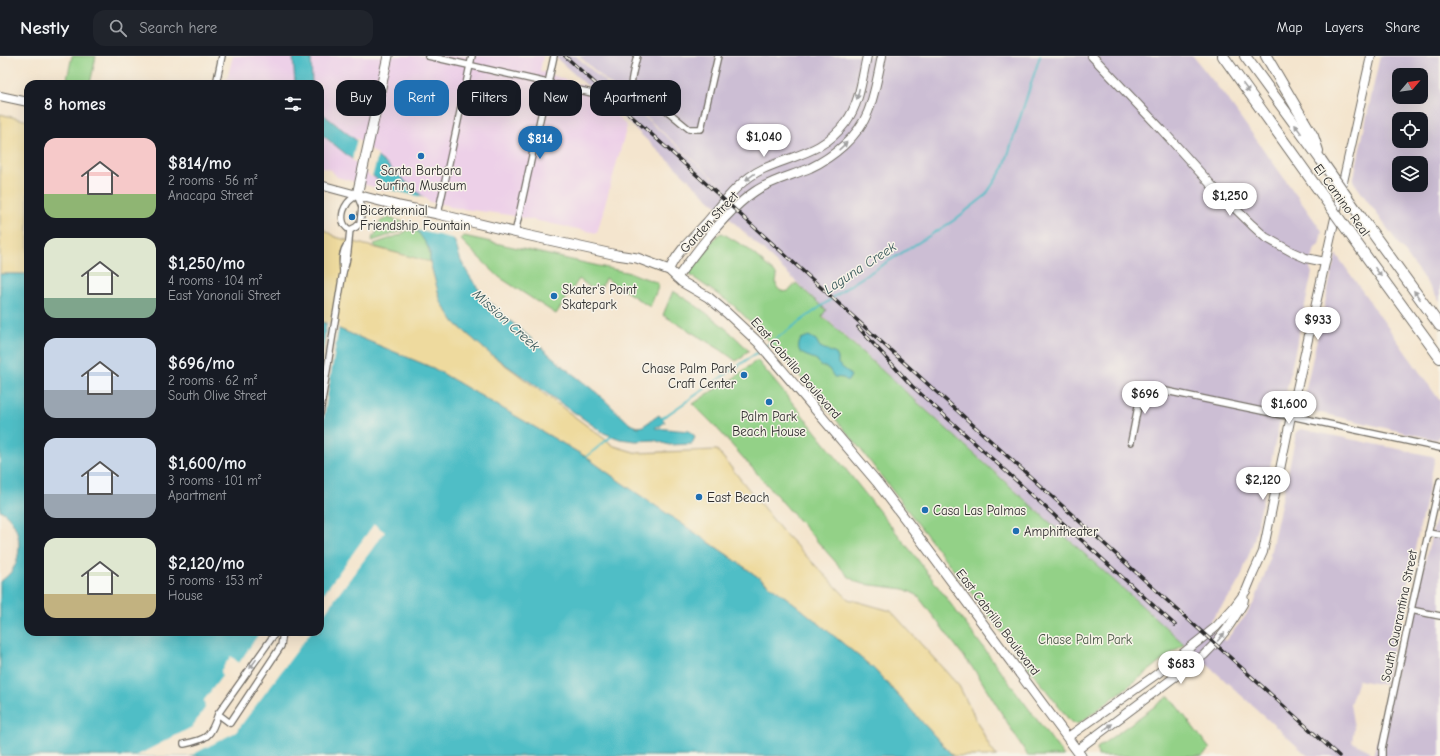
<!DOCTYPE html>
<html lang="en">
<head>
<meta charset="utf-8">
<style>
	:root { --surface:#171b24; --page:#20242c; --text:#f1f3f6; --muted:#9ea1a6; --line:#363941; --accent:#1f6fb2 }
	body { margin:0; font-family:"Comic Neue",sans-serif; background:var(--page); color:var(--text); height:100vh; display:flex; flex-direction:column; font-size:15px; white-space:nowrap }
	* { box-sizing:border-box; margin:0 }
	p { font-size:13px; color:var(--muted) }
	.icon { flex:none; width:22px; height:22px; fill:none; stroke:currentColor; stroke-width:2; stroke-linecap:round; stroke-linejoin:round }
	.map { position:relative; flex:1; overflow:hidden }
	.sheet { position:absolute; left:24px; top:24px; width:300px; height:556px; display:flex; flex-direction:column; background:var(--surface); border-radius:12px; box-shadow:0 4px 16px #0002 }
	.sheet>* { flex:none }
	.banner { position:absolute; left:336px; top:24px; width:380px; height:36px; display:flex; gap:8px }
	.needle { width:26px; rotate:61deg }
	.fabs { position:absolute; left:1392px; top:12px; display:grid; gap:8px }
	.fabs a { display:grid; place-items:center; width:36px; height:36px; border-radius:8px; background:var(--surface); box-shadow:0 4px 16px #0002; font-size:20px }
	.price { position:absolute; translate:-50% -34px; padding:0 9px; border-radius:14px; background:#fff; color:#222; font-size:13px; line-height:26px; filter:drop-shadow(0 1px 2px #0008) }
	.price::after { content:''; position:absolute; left:50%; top:24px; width:12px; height:9px; margin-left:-6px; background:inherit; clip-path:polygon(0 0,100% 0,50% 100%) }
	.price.selected { background:var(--accent); color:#fff }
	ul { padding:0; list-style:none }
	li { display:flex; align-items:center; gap:12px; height:100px; padding:0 20px }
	li span { display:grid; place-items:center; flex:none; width:112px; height:80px; border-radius:12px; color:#555 }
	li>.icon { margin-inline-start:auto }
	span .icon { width:48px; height:48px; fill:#fffc; stroke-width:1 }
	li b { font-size:17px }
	h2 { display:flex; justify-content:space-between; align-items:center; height:48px; padding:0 20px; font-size:17px }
	.pill { padding:0 14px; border-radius:12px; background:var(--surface); box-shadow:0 4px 16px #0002; font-size:14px; line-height:36px }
	.pill.selected { background:var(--accent); color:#fff }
	header { display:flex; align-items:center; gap:24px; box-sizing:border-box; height:56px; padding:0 20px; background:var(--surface); border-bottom:1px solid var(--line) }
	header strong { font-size:19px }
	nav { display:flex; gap:22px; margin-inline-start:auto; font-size:14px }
	.search { width:280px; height:36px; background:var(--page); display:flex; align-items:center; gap:10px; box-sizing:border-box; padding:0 14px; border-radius:12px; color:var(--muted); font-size:15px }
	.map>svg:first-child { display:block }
</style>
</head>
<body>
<header>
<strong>Nestly</strong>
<div class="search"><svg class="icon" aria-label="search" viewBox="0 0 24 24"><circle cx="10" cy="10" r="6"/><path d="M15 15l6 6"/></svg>Search here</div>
<nav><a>Map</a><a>Layers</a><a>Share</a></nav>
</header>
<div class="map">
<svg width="1440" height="700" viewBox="0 0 1440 700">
	<rect width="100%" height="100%" fill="#f7f3e8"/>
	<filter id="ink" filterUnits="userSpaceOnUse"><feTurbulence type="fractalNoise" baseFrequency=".025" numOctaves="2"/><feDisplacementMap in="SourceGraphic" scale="8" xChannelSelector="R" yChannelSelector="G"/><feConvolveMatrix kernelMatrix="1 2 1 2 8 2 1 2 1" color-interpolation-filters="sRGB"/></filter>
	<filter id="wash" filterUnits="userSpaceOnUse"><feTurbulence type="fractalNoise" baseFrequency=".012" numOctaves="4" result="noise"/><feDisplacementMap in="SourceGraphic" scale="16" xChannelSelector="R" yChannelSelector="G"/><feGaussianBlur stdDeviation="0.9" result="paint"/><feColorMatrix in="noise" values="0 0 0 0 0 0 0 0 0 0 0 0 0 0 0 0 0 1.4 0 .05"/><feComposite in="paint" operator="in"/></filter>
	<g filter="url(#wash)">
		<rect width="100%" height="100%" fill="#f4e5ce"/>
		<!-- built -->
		<path fill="#edd0e8" d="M233 0H543L540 15 584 30 627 70 597 177 509 159 450 151 447 149 424 145 337 121 331 114 320 111V28H226Z"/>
		<!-- industrial -->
		<g fill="#ccbed4" fill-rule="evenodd">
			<path d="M554 0H576L751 156 579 0H1193L1225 40 1322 175 1319 189 1315 192 1310 212 1312 217 1254 484 1241 521 1232 537 1207 569 1225 585 1244 562 1255 545 1267 512 1297 375 1301 373 1432 400 1435 402 1385 629 1358 624 1350 648 1354 672 1352 686 1370 695 1369 700H1308L822 259 826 254 629 67Z"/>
			<path d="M1380 0H1440V245L1353 125ZM1399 19H1421V41H1399ZM1399 63H1421V85H1399ZM1399 107H1421V129H1399Z"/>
			<path d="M1336 198 1440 345V380L1437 384 1304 353 1302 350Z"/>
			<path d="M1440 448V700H1373Z"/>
		</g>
		<!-- green -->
		<g fill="#93d187" stroke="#5f7e59">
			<path d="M72 0H96L90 28H66Z"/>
			<path d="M388 162 403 166 406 169 402 175 372 185 373 179 375 180 377 173 380 174 381 172 379 166Z"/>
			<path d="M414 173C425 180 430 193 430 206L375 191 374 188 400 179 408 174Z"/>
			<path d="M722 177 747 192 776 218C778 222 776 223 776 227 776 234 784 238 790 234 792 232 794 229 796 227L826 254 822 260 1184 588 1080 667 1076 668 1070 665 858 390 783 300 759 274 733 249 690 219V211L691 209 718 179Z"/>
			<path d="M464 180 630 217 656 226 659 229 650 251 605 222 602 230 591 232 579 223 556 258 499 221 463 186 461 182Z"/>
			<path d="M673 235C701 252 727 271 749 295L746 296 743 301 736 305 721 294 663 259Z"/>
			<path d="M757 304 800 356 915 500 1064 700H1028L978 619 917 539 904 533 864 528 856 526 848 520 715 370 693 348 712 335 734 322Z"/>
			<path d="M1169 640 1210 693 1202 700H1098L1097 692Z"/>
		</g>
		<!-- sand -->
		<g fill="#eeda9e" stroke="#8c8264">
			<path d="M0 58 28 65V218H0Z"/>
			<path d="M320 171 335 181 430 206 441 246 455 267 489 297 614 390 637 397 717 394 783 476 848 543 891 555 959 630 991 693 997 700H953L873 612 795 548 729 500 622 427 586 401 433 312 320 265Z"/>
		</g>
		<!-- water -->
		<g fill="#50bec6" stroke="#3e7478">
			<path d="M293 0H311L312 28H295Z"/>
			<path d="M320 53 324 59 385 107 425 143 454 184C457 190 458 198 461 205 470 223 484 242 499 255L565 312 597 337 630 368 638 371 643 370 659 359 665 366 660 370H657L655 372 689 375 693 378 695 381 692 388 669 389 654 384 636 385 620 383 604 377 489 297 455 267 441 246 430 206V195L427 189 389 133 320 77Z"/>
			<path d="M0 218H28V576H320V265L433 312 586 401 622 427 729 500 795 548 873 612 953 700H0V526C5 522 10 518 13 513 24 494 20 465 0 454Z"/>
			<path d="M809 280 816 284 820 291 836 298 838 302V308L847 315 851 320 848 325 843 322 834 321 829 313 820 309 817 304C807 299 793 299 801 283Z"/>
		</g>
		<!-- pier -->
		<g fill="#f4e5ce">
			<path d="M357 82 378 99 372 122 352 104Z"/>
			<path d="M387 133 426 142 455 183 416 174Z"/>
			<path d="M327 266 339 270 320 384V311Z"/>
			<path d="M374 468 385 476 320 563V534L324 537Z"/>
			<path d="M260 576H311L236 676 190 700H136L192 671 205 652 204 644 222 620 221 614 231 600 239 607Z"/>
		</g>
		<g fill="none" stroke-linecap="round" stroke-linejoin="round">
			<!-- stream -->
			<g stroke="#50bec6" stroke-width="2">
				<path d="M766 290 852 228 953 165 985 140 1004 111 1040 0"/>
				<path d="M661 363 761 294"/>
				<path d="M586 401 613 379"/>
			</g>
		</g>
	</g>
	<g filter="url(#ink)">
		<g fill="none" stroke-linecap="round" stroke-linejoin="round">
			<defs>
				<g id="street">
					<path d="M428 0 592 37"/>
					<path d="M637 0C634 14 627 30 635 43L660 49 689 73H701L718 0"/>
					<path d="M216 28 222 0"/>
					<path d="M357 139 362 151 360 167 356 171 350 174C340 169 341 156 347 148 349 144 354 142 357 139Z"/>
					<path d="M438 158 472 0"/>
					<path d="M515 177 554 0"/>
					<path d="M343 216C342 207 341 194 348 188"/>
					<path d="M320 357 343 216C349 202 348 189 350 174"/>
					<path d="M1131 386 1142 330 1281 359 1291 360 1440 392"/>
					<path d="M1428 477 1440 479"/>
					<path d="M1411 554 1440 560"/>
					<path d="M276 576 218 658 230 667 281 590 283 576"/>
					<path d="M184 688C208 683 210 681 218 658"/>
					<path d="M1382 700V692L1411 554 1440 425"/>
				</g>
				<g id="secondary">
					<path d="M1092 0 1162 74 1215 133 1252 169 1265 181 1292 196 1306 202 1325 206"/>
					<path d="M0 40 28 46"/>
					<path d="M320 129 357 139"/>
					<path d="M669 214C677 196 692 182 706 167 723 147 739 124 763 113 796 98 823 97 846 66 860 47 862 22 867 0"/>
					<path d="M677 222C697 194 726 155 754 136 771 124 791 120 810 112 833 101 858 81 868 56 875 38 878 19 882 0"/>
					<path d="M1068 681 1157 618 1216 571 1234 551 1246 535 1253 518 1263 496 1291 360 1371 0"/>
					<path d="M1077 694 1204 599C1221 583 1231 568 1243 548L1244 543"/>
				</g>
				<path id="primary" d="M388 0 357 139 399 150 438 158 526 179 617 199 637 202 669 214 682 226 708 241 727 257 759 287 877 426 906 464 1081 700"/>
				<g id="highway">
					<path d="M1223 0 1315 129"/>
					<path d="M1245 0 1321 104"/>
					<path d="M1266 0 1313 80 1318 95"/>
					<path d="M1361 161 1440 270"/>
					<path d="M1355 185 1440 302"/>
				</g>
			</defs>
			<!-- street casing -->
			<use href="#street" stroke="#716c64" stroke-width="8"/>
			<!-- secondary casing -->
			<use href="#secondary" stroke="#716c64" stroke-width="10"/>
			<!-- primary casing -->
			<use href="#primary" stroke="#716c64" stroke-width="11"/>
			<!-- highway casing -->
			<use href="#highway" stroke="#716c64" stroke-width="12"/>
			<!-- street -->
			<use href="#street" stroke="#fff" stroke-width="5.5"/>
			<!-- secondary -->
			<use href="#secondary" stroke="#fff" stroke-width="8"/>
			<!-- primary -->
			<use href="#primary" stroke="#fff" stroke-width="9"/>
			<!-- highway -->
			<use href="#highway" stroke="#fff" stroke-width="10"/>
			<defs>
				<g id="rail">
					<path d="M565 0 1339 700"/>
					<path d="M858 271 912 330 1175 569"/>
				</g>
			</defs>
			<!-- rail casing -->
			<use href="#rail" stroke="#2b2b2b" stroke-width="3.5"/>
			<!-- rail -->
			<use href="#rail" stroke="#f7f3e8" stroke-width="2" stroke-dasharray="6" stroke-linecap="butt"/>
			<defs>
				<g id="highway-bridge">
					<path d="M1321 104 1361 161"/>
					<path d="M1315 129 1355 185"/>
				</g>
			</defs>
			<!-- highway-bridge casing -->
			<use href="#highway-bridge" stroke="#716c64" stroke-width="12" stroke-linecap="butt"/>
			<!-- highway-bridge -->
			<use href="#highway-bridge" stroke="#fff" stroke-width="10"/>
		</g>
		<!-- one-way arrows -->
		<defs><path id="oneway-solid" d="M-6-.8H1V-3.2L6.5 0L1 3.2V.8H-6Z"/></defs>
		<g fill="#a0a0a0">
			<use href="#oneway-solid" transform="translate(1246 32) rotate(54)"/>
			<use href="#oneway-solid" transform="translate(858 38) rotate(103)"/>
			<use href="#oneway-solid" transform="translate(1298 73) rotate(-126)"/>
			<use href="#oneway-solid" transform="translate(843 90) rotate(-43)"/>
			<use href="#oneway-solid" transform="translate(750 121) rotate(144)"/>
			<use href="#oneway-solid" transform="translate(1378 216) rotate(54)"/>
			<use href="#oneway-solid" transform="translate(1417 239) rotate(-126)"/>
			<use href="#oneway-solid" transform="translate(1221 581) rotate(-50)"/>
			<use href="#oneway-solid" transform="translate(253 608) rotate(125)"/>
			<use href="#oneway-solid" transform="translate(1108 671) rotate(-36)"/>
		</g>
	</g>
	<!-- markers -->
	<g fill="#1f6fb2" stroke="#f7f3e8" stroke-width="1.5">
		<circle cx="421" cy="100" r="4"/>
		<circle cx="352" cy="161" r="4"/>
		<circle cx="554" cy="240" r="4"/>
		<circle cx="744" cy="319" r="4"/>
		<circle cx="769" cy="346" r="4"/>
		<circle cx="699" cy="441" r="4"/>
		<circle cx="925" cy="454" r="4"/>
		<circle cx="1016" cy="475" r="4"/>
	</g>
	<g text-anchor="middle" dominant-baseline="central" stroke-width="3" stroke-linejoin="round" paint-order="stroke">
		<!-- poi labels -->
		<g font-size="13" fill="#2b2b2b" stroke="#f7f3e8" text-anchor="start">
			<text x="421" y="114" text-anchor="middle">Santa Barbara<tspan x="421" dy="15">Surfing Museum</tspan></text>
			<text x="360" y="154">Bicentennial<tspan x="360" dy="15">Friendship Fountain</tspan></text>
			<text x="562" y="233">Skater's Point<tspan x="562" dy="15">Skatepark</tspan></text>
			<text x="736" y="312" text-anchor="end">Chase Palm Park<tspan x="736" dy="15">Craft Center</tspan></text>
			<text x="769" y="360" text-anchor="middle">Palm Park<tspan x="769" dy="15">Beach House</tspan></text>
			<text x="707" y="441">East Beach</text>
			<text x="933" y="454">Casa Las Palmas</text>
			<text x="1024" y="475">Amphitheater</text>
		</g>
		<!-- street labels -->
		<g font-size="13" fill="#2b2b2b" stroke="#f7f3e8">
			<text transform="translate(1342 144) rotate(54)">El Camino Real</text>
			<text transform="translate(709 166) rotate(-47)">Garden Street</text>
			<text transform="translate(796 312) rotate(49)">East Cabrillo Boulevard</text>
			<text transform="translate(1399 560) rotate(-78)">South Quarantina Street</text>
			<text transform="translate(998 566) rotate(53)">East Cabrillo Boulevard</text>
		</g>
		<!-- park labels -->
		<g font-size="13" fill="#455442" stroke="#f7f3e8">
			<text x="1085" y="583">Chase Palm Park</text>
		</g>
		<!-- water labels -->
		<g font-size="14" font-style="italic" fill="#36575a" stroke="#f7f3e8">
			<text transform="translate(860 212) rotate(-33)">Laguna Creek</text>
			<text transform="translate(506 264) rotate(42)">Mission Creek</text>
		</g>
	</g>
</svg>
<div class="fabs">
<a><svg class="needle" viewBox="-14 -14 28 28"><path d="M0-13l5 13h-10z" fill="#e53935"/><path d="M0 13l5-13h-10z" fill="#9ea1a6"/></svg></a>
<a><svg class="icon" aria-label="locate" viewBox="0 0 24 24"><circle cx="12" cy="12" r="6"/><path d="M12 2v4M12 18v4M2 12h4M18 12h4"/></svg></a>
<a><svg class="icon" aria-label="layers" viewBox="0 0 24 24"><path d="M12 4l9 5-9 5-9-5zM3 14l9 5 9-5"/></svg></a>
</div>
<b class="price" style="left:764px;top:102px">$1,040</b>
<b class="price selected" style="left:540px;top:104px">$814</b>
<b class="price" style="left:1230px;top:161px">$1,250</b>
<b class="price" style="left:1318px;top:285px">$933</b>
<b class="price" style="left:1145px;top:359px">$696</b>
<b class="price" style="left:1289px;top:369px">$1,600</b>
<b class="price" style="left:1263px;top:445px">$2,120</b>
<b class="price" style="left:1181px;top:629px">$683</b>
<div class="banner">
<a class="pill">Buy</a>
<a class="pill selected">Rent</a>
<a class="pill">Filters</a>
<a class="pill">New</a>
<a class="pill">Apartment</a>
</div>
<section class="sheet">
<h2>8 homes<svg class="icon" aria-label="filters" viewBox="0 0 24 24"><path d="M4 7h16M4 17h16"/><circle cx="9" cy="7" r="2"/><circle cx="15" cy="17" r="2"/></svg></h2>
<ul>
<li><span style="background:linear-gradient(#f6c9c9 70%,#8fb573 0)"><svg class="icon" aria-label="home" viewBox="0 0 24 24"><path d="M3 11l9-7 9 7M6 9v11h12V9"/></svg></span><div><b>$814/mo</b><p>2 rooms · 56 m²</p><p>Anacapa Street</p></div></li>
<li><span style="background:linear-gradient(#dfe7d0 75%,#7fa58c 0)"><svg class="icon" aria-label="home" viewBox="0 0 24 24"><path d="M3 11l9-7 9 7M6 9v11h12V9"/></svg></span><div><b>$1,250/mo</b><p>4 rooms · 104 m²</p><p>East Yanonali Street</p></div></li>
<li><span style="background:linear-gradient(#c9d6e8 65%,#9aa5b1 0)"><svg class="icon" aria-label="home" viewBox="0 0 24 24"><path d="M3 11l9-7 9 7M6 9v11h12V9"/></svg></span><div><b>$696/mo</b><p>2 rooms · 62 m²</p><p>South Olive Street</p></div></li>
<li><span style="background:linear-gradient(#c9d6e8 70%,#9aa5b1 0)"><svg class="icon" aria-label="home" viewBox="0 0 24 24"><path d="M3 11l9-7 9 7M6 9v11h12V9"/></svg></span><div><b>$1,600/mo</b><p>3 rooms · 101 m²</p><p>Apartment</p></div></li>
<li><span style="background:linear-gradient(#dfe7d0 70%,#c2b280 0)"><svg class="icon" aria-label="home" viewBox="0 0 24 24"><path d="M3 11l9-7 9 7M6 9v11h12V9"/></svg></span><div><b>$2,120/mo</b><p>5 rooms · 153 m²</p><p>House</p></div></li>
</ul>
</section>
</div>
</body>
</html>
